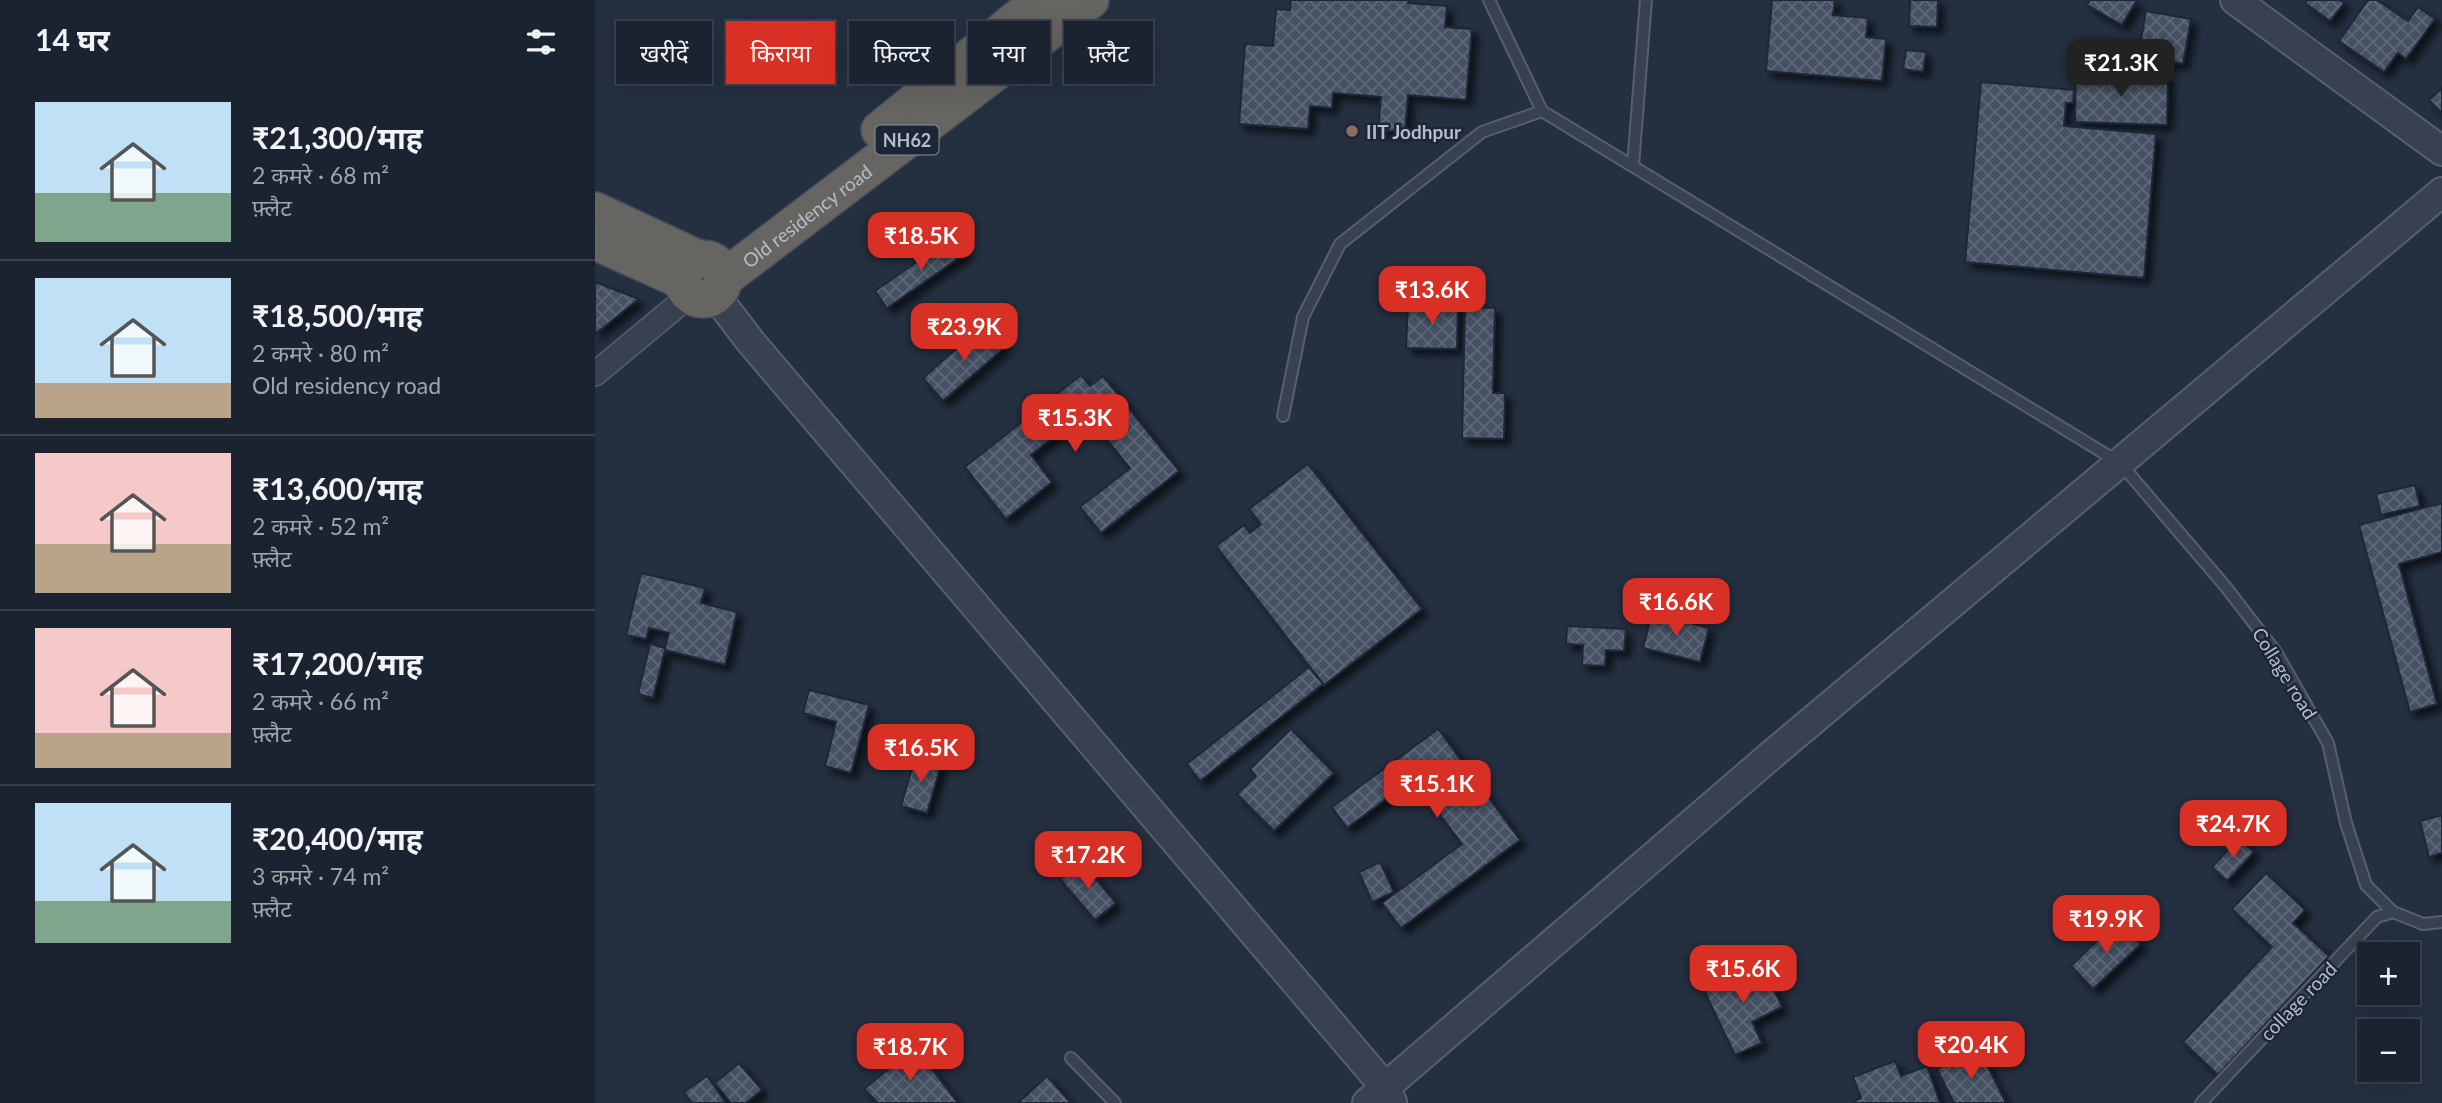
<!DOCTYPE html>
<html lang="hi">
<head>
<meta charset="utf-8">
<style>
	:root { --surface:#1b2330; --page:#242b38; --text:#f1f3f6; --muted:#a0a4ab; --line:#39404c; --accent:#d93025 }
	body { margin:0; font-family:Lato,"Noto Sans Devanagari",sans-serif; background:var(--page); color:var(--text); height:100vh; display:flex; flex-direction:column; font-size:26px; white-space:nowrap }
	* { box-sizing:border-box; margin:0 }
	p { font-size:23px; color:var(--muted) }
	.icon { flex:none; width:38px; height:38px; fill:none; stroke:currentColor; stroke-width:2; stroke-linecap:round; stroke-linejoin:round }
	.map { position:relative; flex:1; overflow:hidden }
	.drawer { display:flex; flex-direction:column; background:var(--surface); width:595px }
	.drawer>* { flex:none }
	.top-card { position:absolute; left:21px; top:21px; width:665px; height:63px; display:flex; gap:14px }
	.tools { position:absolute; left:1762px; top:942px; display:grid; gap:14px }
	.tools a { display:grid; place-items:center; width:63px; height:63px; border-radius:0px; background:var(--surface); box-shadow:0 7px 28px #0002,0 0 0 2px var(--line); font-size:35px }
	.price { position:absolute; translate:-50% -60px; padding:0 16px; border-radius:14px; background:var(--accent); color:#fff; font-size:23px; line-height:46px; filter:drop-shadow(0 2px 4px #0008) }
	.price::after { content:''; position:absolute; left:50%; top:42px; width:21px; height:16px; margin-left:-10px; background:inherit; clip-path:polygon(0 0,100% 0,50% 100%) }
	.price.on { background:#222; color:#fff }
	ul { padding:0; list-style:none }
	li { display:flex; align-items:center; gap:21px; height:175px; padding:0 35px }
	li+li { border-top:2px solid var(--line) }
	li span { display:grid; place-items:center; flex:none; width:196px; height:140px; border-radius:0px; color:#555 }
	li>.icon { margin-inline-start:auto }
	span .icon { width:84px; height:84px; fill:#fffc; stroke-width:1 }
	li b { font-size:30px }
	h2 { display:flex; justify-content:space-between; align-items:center; height:84px; padding:0 35px; font-size:30px }
	.tag { padding:0 24px; border-radius:0px; background:var(--surface); box-shadow:0 7px 28px #0002,0 0 0 2px var(--line); font-size:24px; line-height:63px }
	.tag.on { background:var(--accent); color:#fff }
	main { display:flex; flex:1; min-height:0 }
	.map>svg:first-child { display:block }
</style>
</head>
<body>
<main>
<section class="drawer">
<h2>14 घर<svg class="icon" aria-label="filters" viewBox="0 0 24 24"><path d="M4 7h16M4 17h16"/><circle cx="9" cy="7" r="2"/><circle cx="15" cy="17" r="2"/></svg></h2>
<ul>
<li><span style="background:linear-gradient(#bfe0f5 65%,#7fa58c 0)"><svg class="icon" aria-label="home" viewBox="0 0 24 24"><path d="M3 11l9-7 9 7M6 9v11h12V9"/></svg></span><div><b>₹21,300/माह</b><p>2 कमरे · 68 m²</p><p>फ़्लैट</p></div></li>
<li><span style="background:linear-gradient(#bfe0f5 75%,#b9a48a 0)"><svg class="icon" aria-label="home" viewBox="0 0 24 24"><path d="M3 11l9-7 9 7M6 9v11h12V9"/></svg></span><div><b>₹18,500/माह</b><p>2 कमरे · 80 m²</p><p>Old residency road</p></div></li>
<li><span style="background:linear-gradient(#f6c9c9 65%,#b9a48a 0)"><svg class="icon" aria-label="home" viewBox="0 0 24 24"><path d="M3 11l9-7 9 7M6 9v11h12V9"/></svg></span><div><b>₹13,600/माह</b><p>2 कमरे · 52 m²</p><p>फ़्लैट</p></div></li>
<li><span style="background:linear-gradient(#f6c9c9 75%,#b9a48a 0)"><svg class="icon" aria-label="home" viewBox="0 0 24 24"><path d="M3 11l9-7 9 7M6 9v11h12V9"/></svg></span><div><b>₹17,200/माह</b><p>2 कमरे · 66 m²</p><p>फ़्लैट</p></div></li>
<li><span style="background:linear-gradient(#bfe0f5 70%,#7fa58c 0)"><svg class="icon" aria-label="home" viewBox="0 0 24 24"><path d="M3 11l9-7 9 7M6 9v11h12V9"/></svg></span><div><b>₹20,400/माह</b><p>3 कमरे · 74 m²</p><p>फ़्लैट</p></div></li>
</ul>
</section>
<div class="map">
<svg width="1847" height="1103" viewBox="0 0 1847 1103">
	<defs>
		<pattern id="building-cross-hatch" width="8" height="8" patternUnits="userSpaceOnUse" patternTransform="scale(1.75)"><rect width="8" height="8" fill="#455164"/><path d="M0 0l8 8M0 8l8-8" fill="none" stroke="#5e6879"/></pattern>
		<filter id="shadow"><feDropShadow dx="6" dy="6" stdDeviation="3.5" flood-color="#0009"/></filter>
	</defs>
	<rect width="100%" height="100%" fill="#242f40"/>
	<!-- building -->
	<g fill="url(#building-cross-hatch)" stroke="#1f2837" stroke-width="2" filter="url(#shadow)">
		<path d="M696 0H814L813 3 852 6 850 27 877 29 871 100 813 95 810 132 783 130 786 97 738 93 737 108 715 106 713 129 644 124 650 44 678 46 681 9 695 10Z"/>
		<path d="M1177 0H1240L1238 15 1273 18 1271 37 1291 39 1287 81 1171 71Z"/>
		<path d="M1315 0H1343L1342 27 1314 26Z"/>
		<path d="M1495 0H1542L1527 25 1492 5Z"/>
		<path d="M1712 0H1745L1749 3 1735 21 1710 3Z"/>
		<path d="M1773 0H1782L1813 21 1823 7 1840 19 1811 59 1803 53 1789 72 1744 41Z"/>
		<path d="M1551 11 1596 19 1588 64 1543 57Z"/>
		<path d="M1311 50 1331 52 1328 72 1308 69Z"/>
		<path d="M1481 72 1573 75 1572 125 1480 122Z"/>
		<path d="M1386 82 1479 90 1478 103H1471L1469 126 1561 134 1549 278 1370 262Z"/>
		<path d="M1847 88V113L1834 100Z"/>
		<path d="M359 236 371 253 292 308 280 291Z"/>
		<path d="M0 282 44 299 0 334Z"/>
		<path d="M813 302 863 303 862 349 811 348Z"/>
		<path d="M870 307 900 308 898 393H910L909 439 867 438Z"/>
		<path d="M389 324 409 348 348 401 328 378Z"/>
		<path d="M486 375 495 386 508 376 584 471 506 533 485 507 535 468 490 413 436 455 457 482 411 519 370 467Z"/>
		<path d="M713 464 827 609 729 685 621 546 649 525 655 533 666 524 654 509Z"/>
		<path d="M1820 485 1825 506 1786 515 1781 494Z"/>
		<path d="M1847 503V552L1804 564 1842 704 1815 712 1764 525Z"/>
		<path d="M46 573 110 588 106 603 142 612 130 665 70 650 58 698 43 694 55 644 70 648 74 633 54 628 51 639 31 635Z"/>
		<path d="M1057 613 1114 628 1105 662 1048 648Z"/>
		<path d="M972 626 1031 629 1029 651 1011 650 1010 666 987 665 988 645 971 644Z"/>
		<path d="M714 667 728 684 605 781 592 764Z"/>
		<path d="M214 690 274 705 256 773 230 766 241 722 208 713Z"/>
		<path d="M696 729 739 773 679 831 642 794 661 776 655 769Z"/>
		<path d="M843 729 925 840 806 928 787 903 867 844 818 779 752 828 737 807Z"/>
		<path d="M321 754 347 761 332 813 306 806Z"/>
		<path d="M1847 815V853L1834 857 1825 821Z"/>
		<path d="M1644 838 1659 852 1632 881 1617 867Z"/>
		<path d="M486 861 521 903 500 920 465 879Z"/>
		<path d="M785 862 799 892 777 902 764 872Z"/>
		<path d="M1671 873 1710 910 1698 923 1734 956 1623 1075 1588 1042 1677 947 1637 909Z"/>
		<path d="M1523 920 1546 944 1498 989 1476 966Z"/>
		<path d="M1166 961 1187 1007 1157 1022 1167 1043 1140 1055 1108 988Z"/>
		<path d="M320 1047 363 1103H283L269 1089Z"/>
		<path d="M1384 1049 1411 1103H1359L1342 1069Z"/>
		<path d="M1300 1061 1306 1076 1332 1066 1345 1103H1260L1259 1101 1266 1098 1258 1077Z"/>
		<path d="M144 1063 167 1090 151 1103H136L120 1083Z"/>
		<path d="M112 1076 131 1103H97L89 1092Z"/>
		<path d="M452 1076 476 1103H423Z"/>
	</g>
	<g fill="none" stroke-linecap="round" stroke-linejoin="round">
		<defs>
			<g id="service">
				<path d="M894 0 947 111 1525 463 1630 586 1681 652 1733 743 1751 823 1771 885 1798 912"/>
				<path d="M1038 166 1051 0"/>
				<path d="M688 416 708 317 745 244 887 132 947 111"/>
				<path d="M476 1058 520 1103"/>
				<path d="M1606 1103 1782 917 1798 912 1828 924 1847 922"/>
			</g>
			<path id="minor" d="M0 374 95 295"/>
			<g id="tertiary">
				<path d="M1640 0 1847 151"/>
				<path d="M120 295 155 341 790 1087 797 1102"/>
				<path d="M772 1103 1180 752 1847 192"/>
			</g>
			<g id="trunk">
				<path d="M285 130 446 0"/>
				<path d="M0 211 103 259"/>
				<path d="M0 241 87 280"/>
				<circle cx="108" cy="279" r="20"/>
				<path id="s1" d="M128 279 495 0"/>
			</g>
		</defs>
		<!-- service casing -->
		<use href="#service" stroke="#565f6d" stroke-width="14"/>
		<!-- minor casing -->
		<use href="#minor" stroke="#565f6d" stroke-width="26"/>
		<!-- tertiary casing -->
		<use href="#tertiary" stroke="#565f6d" stroke-width="32"/>
		<!-- trunk casing -->
		<use href="#trunk" stroke="#434c5a" stroke-width="40"/>
		<!-- service -->
		<use href="#service" stroke="#384150" stroke-width="10"/>
		<!-- minor -->
		<use href="#minor" stroke="#384150" stroke-width="23"/>
		<!-- tertiary -->
		<use href="#tertiary" stroke="#384150" stroke-width="28"/>
		<!-- trunk -->
		<use href="#trunk" stroke="#666562" stroke-width="37"/>
	</g>
	<!-- markers -->
	<circle fill="#8d6e63" stroke="#1d2635" stroke-width="2.5" cx="757" cy="131" r="7"/>
	<g text-anchor="middle" dominant-baseline="central" stroke-width="5" stroke-linejoin="round" paint-order="stroke">
		<!-- shield labels -->
		<rect fill="#1d2635" stroke="#878f9d" stroke-width="2" x="280.5" y="125.5" width="63" height="29" rx="5"/>
		<g font-size="18" font-weight="bold" fill="#b5bcca">
			<text x="312" y="140">NH62</text>
		</g>
		<!-- poi labels -->
		<g font-size="19" font-weight="bold" fill="#b5bcca" stroke="#1d2635" text-anchor="start">
			<text x="771" y="131">IIT Jodhpur</text>
		</g>
		<!-- street labels -->
		<g font-size="19" fill="#b5bcca" stroke="#1d2635">
			<text stroke="none"><textPath href="#s1" startOffset="105">Old residency road</textPath></text>
			<text transform="translate(1690 673) rotate(58)">Collage road</text>
			<text transform="translate(1703 1001) rotate(-46)">collage road</text>
		</g>
	</g>
</svg>
<div class="tools">
<a>+</a>
<a>−</a>
</div>
<b class="price on" style="left:1526px;top:99px">₹21.3K</b>
<b class="price" style="left:326px;top:272px">₹18.5K</b>
<b class="price" style="left:837px;top:326px">₹13.6K</b>
<b class="price" style="left:369px;top:363px">₹23.9K</b>
<b class="price" style="left:480px;top:454px">₹15.3K</b>
<b class="price" style="left:1081px;top:638px">₹16.6K</b>
<b class="price" style="left:326px;top:784px">₹16.5K</b>
<b class="price" style="left:842px;top:820px">₹15.1K</b>
<b class="price" style="left:1638px;top:860px">₹24.7K</b>
<b class="price" style="left:493px;top:891px">₹17.2K</b>
<b class="price" style="left:1511px;top:955px">₹19.9K</b>
<b class="price" style="left:1148px;top:1005px">₹15.6K</b>
<b class="price" style="left:1376px;top:1081px">₹20.4K</b>
<b class="price" style="left:315px;top:1083px">₹18.7K</b>
<div class="top-card">
<a class="tag">खरीदें</a>
<a class="tag on">किराया</a>
<a class="tag">फ़िल्टर</a>
<a class="tag">नया</a>
<a class="tag">फ़्लैट</a>
</div>
</div>
</main>
</body>
</html>
